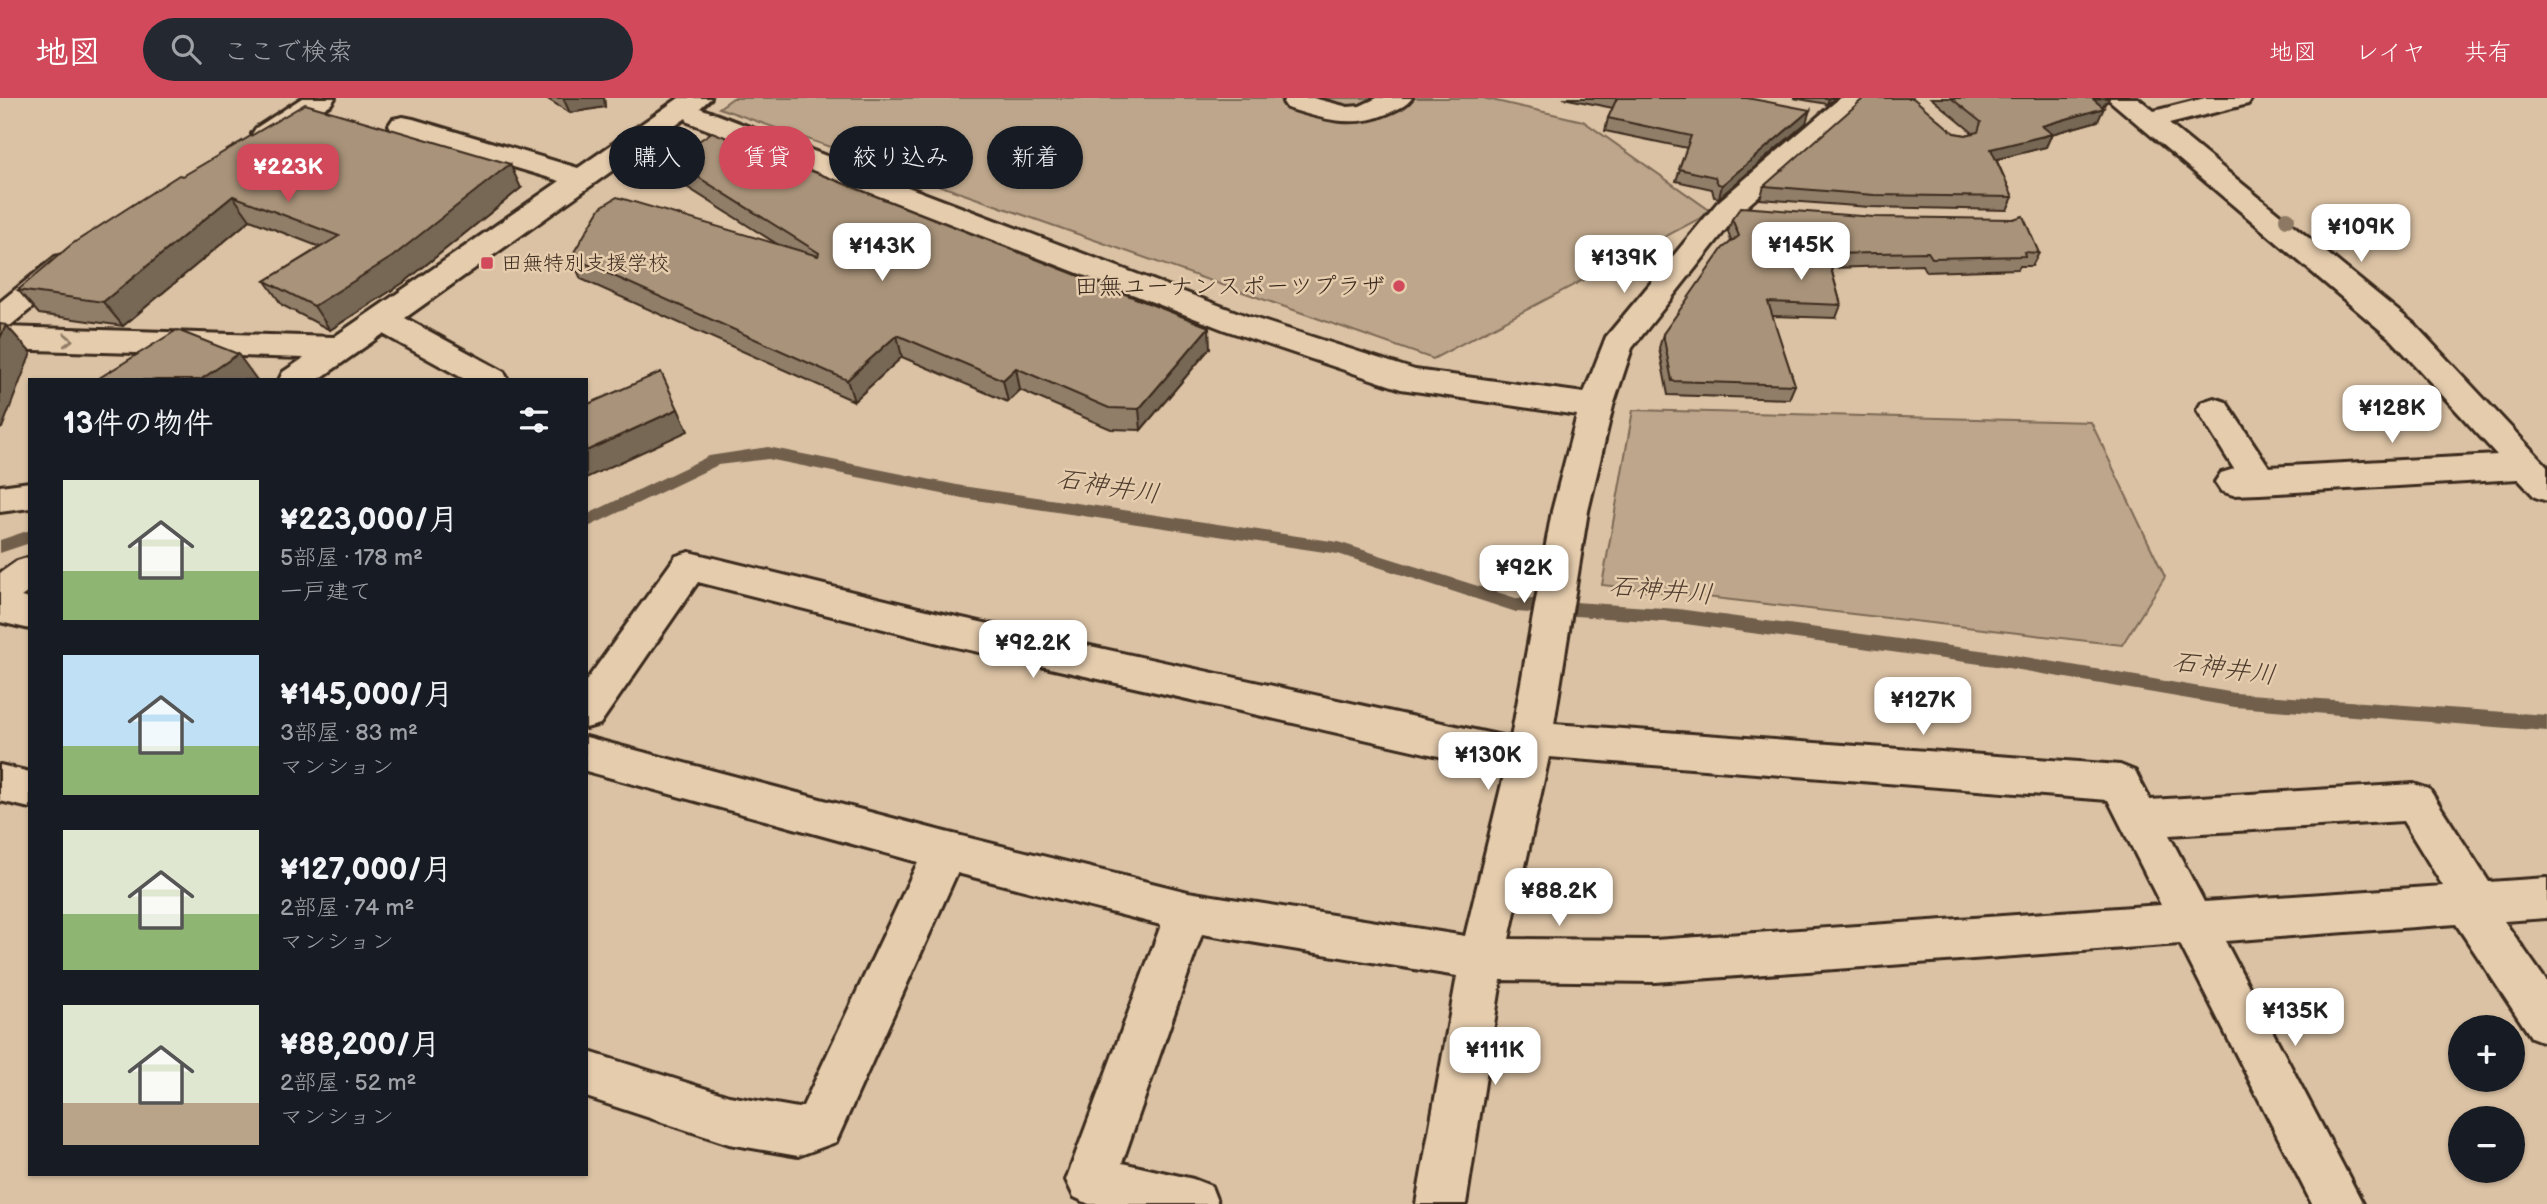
<!DOCTYPE html>
<html lang="ja">
<head>
<meta charset="utf-8">
<style>
	:root { --surface:#171b24; --page:#242831; --text:#f1f3f6; --muted:#9ea1a6; --accent:#d1495b }
	body { margin:0; font-family:"Balsamiq Sans","Klee One",sans-serif; background:var(--page); color:var(--text); height:100vh; display:flex; flex-direction:column; font-size:26px; white-space:nowrap }
	* { box-sizing:border-box; margin:0 }
	p { font-size:23px; color:var(--muted) }
	.icon { flex:none; width:38px; height:38px; fill:none; stroke:currentColor; stroke-width:2; stroke-linecap:round; stroke-linejoin:round }
	.map { position:relative; flex:1; overflow:hidden }
	.side { position:absolute; left:28px; top:280px; width:560px; height:798px; display:flex; flex-direction:column; background:var(--surface); border-radius:0px; box-shadow:0 2px 5px #0004 }
	.side>* { flex:none }
	.guide { position:absolute; left:609px; top:28px; width:665px; height:63px; display:flex; gap:14px }
	.controls { position:absolute; left:2448px; top:917px; display:grid; gap:14px }
	.controls a { display:grid; place-items:center; width:77px; height:77px; border-radius:50%; background:var(--surface); box-shadow:0 2px 5px #0004; font-size:35px }
	.price { position:absolute; translate:-50% -60px; padding:0 16px; border-radius:14px; background:#fff; color:#222; font-size:23px; line-height:46px; filter:drop-shadow(0 2px 4px #0008) }
	.price::after { content:''; position:absolute; left:50%; top:42px; width:21px; height:16px; margin-left:-10px; background:inherit; clip-path:polygon(0 0,100% 0,50% 100%) }
	.price.active { background:var(--accent); color:#fff }
	ul { padding:0; list-style:none }
	li { display:flex; align-items:center; gap:21px; height:175px; padding:0 35px }
	li span { display:grid; place-items:center; flex:none; width:196px; height:140px; border-radius:0px; color:#555 }
	li>.icon { margin-inline-start:auto }
	span .icon { width:84px; height:84px; fill:#fffc; stroke-width:1 }
	li b { font-size:30px }
	h2 { display:flex; justify-content:space-between; align-items:center; height:84px; padding:0 35px; font-size:30px }
	.chip { padding:0 24px; border-radius:32px; background:var(--surface); box-shadow:0 2px 5px #0004; font-size:24px; line-height:63px }
	.chip.active { background:var(--accent); color:#fff }
	header { display:flex; align-items:center; gap:42px; box-sizing:border-box; height:98px; padding:0 35px; background:var(--accent); color:#fff }
	header strong { font-size:33px }
	nav { display:flex; gap:38px; margin-inline-start:auto; font-size:24px }
	.search { width:490px; height:63px; background:var(--page); display:flex; align-items:center; gap:18px; box-sizing:border-box; padding:0 24px; border-radius:38px; color:var(--muted); font-size:26px }
	.map>svg:first-child { display:block }
</style>
</head>
<body>
<header>
<strong>地図</strong>
<div class="search"><svg class="icon" aria-label="search" viewBox="0 0 24 24"><circle cx="10" cy="10" r="6"/><path d="M15 15l6 6"/></svg>ここで検索</div>
<nav><a>地図</a><a>レイヤ</a><a>共有</a></nav>
</header>
<div class="map">
<svg width="2547" height="1106" viewBox="0 0 2547 1106">
	<rect width="100%" height="100%" fill="#dbc2a4"/>
	<filter id="ink" filterUnits="userSpaceOnUse"><feTurbulence type="fractalNoise" baseFrequency=".0143" numOctaves="2"/><feDisplacementMap in="SourceGraphic" scale="14" xChannelSelector="R" yChannelSelector="G"/><feConvolveMatrix kernelMatrix="1 2 1 2 8 2 1 2 1" color-interpolation-filters="sRGB"/></filter>
	<g filter="url(#ink)">
		<!-- green -->
		<g fill="#bda68b" stroke="#7c6854" stroke-width="2">
			<path d="M733 0H1483L1583 23 1712 114 1433 261 719 10Z"/>
			<path d="M1633 312 2091 324 2165 479 2122 547 1602 487Z"/>
		</g>
		<g fill="none" stroke-linecap="round" stroke-linejoin="round">
			<!-- stream -->
			<g fill="#715e4c" fill-rule="evenodd">
				<path d="M768 349 962 388 1338 444 1516 500 1678 511 2002 555 2235 595 2547 617V633L2235 609 2002 569 1678 525 1516 514 1338 456 962 400 768 361 718 367 586 430V417L709 358Z"/>
				<path d="M30 432V445L0 455V442Z"/>
			</g>
			<defs>
				<g id="minor">
					<path d="M302 0H335L331 6 276 42 266 44 256 42 252 36 256 30Z"/>
					<path d="M679 0H711L700 10 1247 218 1415 272 1584 295 1606 239 1718 104 1840 0H1870L1738 116 1632 250 1613 308 1588 413 1554 626 2120 667 2135 673 2150 702 2414 686 2429 691 2489 784 2547 780V820L2504 823 2547 884V945L2531 939 2456 826 2225 843 2363 1106H2312L2180 846 1655 884 1501 882 1466 1106H1416L1457 878 1202 836 1122 1065 1193 1081 1211 1088 1218 1106H1089L1074 1099 1066 1082 1161 827 957 775 836 1044 798 1058 729 1046 586 999V953L729 998 798 1010 803 1008 918 764 586 673V639L945 734 1188 794 1465 838 1505 673 939 545 698 484 600 626 586 630V583L676 458 689 454 939 515 1511 640 1552 413 1577 317 1401 291 1225 232 688 24 686 20 405 220 504 274 508 282H466L383 236 318 282H279L283 274 304 260 0 251V204L55 159 66 156 77 159 81 166 77 173 11 227 4 229 334 239 560 83 393 33 389 27 393 21 403 19 413 21 578 70ZM1549 659 2108 702 2161 807 1655 842 1509 841ZM2403 723 2443 788 2204 804 2169 737Z"/>
					<path d="M1286 0H1313L1348 9 1360 8 1377 0H1412C1406 8 1398 11 1389 15 1353 31 1323 21 1287 10L1283 4Z"/>
					<path d="M2107 0H2138L2154 13 2205 0H2252L2248 6 2169 26 2414 226 2547 368V403L2535 399 2518 381 2260 396 2233 397 2221 393 2215 384 2221 375 2234 371 2197 312 2202 304 2214 300 2226 304 2269 369 2497 357 2392 242Z"/>
					<path d="M30 384V410L0 414V388Z"/>
					<path d="M30 459V493L21 499 30 501V531L0 524V475L17 463Z"/>
					<path d="M0 667 30 674V710L0 703Z"/>
				</g>
			</defs>
			<!-- minor casing -->
			<use href="#minor" stroke="#3b2a1e" stroke-width="6"/>
			<!-- minor -->
			<use href="#minor" fill="#e5ccad" fill-rule="evenodd"/>
		</g>
		<!-- trees -->
		<circle fill="#8d7963" cx="2287" cy="121" r="8"/>
		<!-- wall -->
		<g fill="#917e69" stroke="#3b2a1e" stroke-width="2">
			<path d="M546 0H604L605 9 570 15Z"/>
			<path d="M1563 0H1747L1806 25 1719 100 1714 99 1712 91 1676 83 1687 50 1605 33 1608 20 1613 10Z"/>
			<path d="M1793 0H1836L1827 6Z"/>
			<path d="M1931 0H2109L2103 9 2098 23 2051 36 2046 49 1996 61 2013 99 2007 112 1869 109 1760 101 1764 88 1954 35 1966 37 1973 35Z"/>
			<path d="M671 62 1210 250 1141 332 1111 331 1020 292 1008 304 902 259 854 303 581 181 571 159 777 146 679 84Z"/>
			<path d="M183 78 521 90 406 183 330 232 282 207 265 183 320 149 250 122 123 228 39 216 18 192Z"/>
			<path d="M1732 121 2039 155 2032 168H2020L2018 171 1926 174 1922 167 1831 170 1841 207 1836 220 1772 218 1795 287 1789 301 1668 297 1659 250 1663 236 1731 143 1728 134Z"/>
		</g>
		<!-- shaded-wall -->
		<g fill="#766755" stroke="#3b2a1e" stroke-width="2">
			<path d="M563 0H604L605 9 570 15Z"/>
			<path d="M1829 0H1836L1827 6Z"/>
			<path d="M2099 0H2109L2107 4H2105L2102 10 2094 2Z"/>
			<path d="M2104 10 2098 23 2041 39 2052 36 2046 49 1986 64 1991 51 2042 28Z"/>
			<path d="M1810 12 1806 25 1719 100 1722 87Z"/>
			<path d="M510 66 521 90 406 183 330 232 314 208Z"/>
			<path d="M233 98 250 122 123 228 103 204Z"/>
			<path d="M6 227 31 255 2 330 0 331V240Z"/>
			<path d="M1209 229 1210 250 1141 332 1139 311Z"/>
			<path d="M897 237 902 259 854 303 847 282Z"/>
			<path d="M238 256 257 282H200Z"/>
			<path d="M1016 270 1020 292 1008 304 1003 282Z"/>
			<path d="M678 311 688 333 586 380V353Z"/>
		</g>
		<!-- building -->
		<g fill="#a9937a" stroke="#3b2a1e" stroke-width="2">
			<path d="M1617 0H1747L1810 12 1722 87 1718 86 1715 79 1679 71 1691 38 1608 20Z"/>
			<path d="M1864 0H1913L1954 35 1966 37 1978 34 1981 24 1951 0H2101L2094 2 2104 10 2042 28 2052 36 1991 51 2013 99 1874 97 1764 88Z"/>
			<path d="M305 6 510 66 392 159 314 208 265 183 339 138 233 98 103 204 18 192 72 146 179 77 183 78Z"/>
			<path d="M712 34 1209 229 1139 311 1109 310 1016 270 1003 282 897 237 847 282 571 159 601 109 617 99 818 158 819 155 671 62Z"/>
			<path d="M1741 109 1874 119 2013 121 2023 118 2039 155 2024 154 2025 158 1932 160 1928 154 1827 156 1841 207 1768 204 1795 287 1672 283 1663 236 1723 150 1739 138 1732 121Z"/>
			<path d="M0 226 6 227 0 240Z"/>
			<path d="M177 232 238 256 200 282H96Z"/>
			<path d="M661 274 678 311 586 353V307Z"/>
		</g>
		<!-- one-way arrows -->
		<defs><path id="oneway-chevron" d="M-2-3.5L2.5 0L-2 3.5" fill="none" stroke-width="1.6" stroke-linecap="round" stroke-linejoin="round" transform="scale(1.75)"/></defs>
		<use stroke="#907b66" href="#oneway-chevron" transform="translate(68 242) rotate(2)"/>
	</g>
	<!-- markers -->
	<g fill="#d1495b" stroke="#e5ccad" stroke-width="2.5">
		<rect x="480" y="158" width="14" height="14" rx="3.5"/>
		<circle cx="1399" cy="188" r="7"/>
	</g>
	<g text-anchor="middle" dominant-baseline="central" stroke-width="5" stroke-linejoin="round" paint-order="stroke">
		<!-- far-poi labels -->
		<g font-size="21" fill="#3b2a1e" stroke="#e5ccad" text-anchor="start">
			<text x="501" y="165">田無特別支援学校</text>
		</g>
		<!-- poi labels -->
		<g font-size="24" fill="#3b2a1e" stroke="#e5ccad" text-anchor="end">
			<text x="1385" y="188">田無ユーナンスポーツプラザ</text>
		</g>
		<!-- water labels -->
		<g font-size="26" font-style="italic" fill="#4d3b2d" stroke="#e5ccad">
			<text transform="translate(1108 389) rotate(9)">石神井川</text>
			<text transform="translate(1661 493) rotate(5)">石神井川</text>
			<text transform="translate(2224 571) rotate(8)">石神井川</text>
		</g>
	</g>
</svg>
<div class="controls">
<a>+</a>
<a>−</a>
</div>
<b class="price active" style="left:288px;top:106px">¥223K</b>
<b class="price" style="left:2361px;top:166px">¥109K</b>
<b class="price" style="left:1801px;top:184px">¥145K</b>
<b class="price" style="left:882px;top:185px">¥143K</b>
<b class="price" style="left:1624px;top:197px">¥139K</b>
<b class="price" style="left:2392px;top:347px">¥128K</b>
<b class="price" style="left:1524px;top:507px">¥92K</b>
<b class="price" style="left:1033px;top:582px">¥92.2K</b>
<b class="price" style="left:1923px;top:639px">¥127K</b>
<b class="price" style="left:1488px;top:694px">¥130K</b>
<b class="price" style="left:1559px;top:830px">¥88.2K</b>
<b class="price" style="left:2295px;top:950px">¥135K</b>
<b class="price" style="left:1495px;top:989px">¥111K</b>
<div class="guide">
<a class="chip">購入</a>
<a class="chip active">賃貸</a>
<a class="chip">絞り込み</a>
<a class="chip">新着</a>
</div>
<section class="side">
<h2>13件の物件<svg class="icon" aria-label="filters" viewBox="0 0 24 24"><path d="M4 7h16M4 17h16"/><circle cx="9" cy="7" r="2"/><circle cx="15" cy="17" r="2"/></svg></h2>
<ul>
<li><span style="background:linear-gradient(#dfe7d0 65%,#8fb573 0)"><svg class="icon" aria-label="home" viewBox="0 0 24 24"><path d="M3 11l9-7 9 7M6 9v11h12V9"/></svg></span><div><b>¥223,000/月</b><p>5部屋 · 178 m²</p><p>一戸建て</p></div></li>
<li><span style="background:linear-gradient(#bfe0f5 65%,#8fb573 0)"><svg class="icon" aria-label="home" viewBox="0 0 24 24"><path d="M3 11l9-7 9 7M6 9v11h12V9"/></svg></span><div><b>¥145,000/月</b><p>3部屋 · 83 m²</p><p>マンション</p></div></li>
<li><span style="background:linear-gradient(#dfe7d0 60%,#8fb573 0)"><svg class="icon" aria-label="home" viewBox="0 0 24 24"><path d="M3 11l9-7 9 7M6 9v11h12V9"/></svg></span><div><b>¥127,000/月</b><p>2部屋 · 74 m²</p><p>マンション</p></div></li>
<li><span style="background:linear-gradient(#dfe7d0 70%,#b9a48a 0)"><svg class="icon" aria-label="home" viewBox="0 0 24 24"><path d="M3 11l9-7 9 7M6 9v11h12V9"/></svg></span><div><b>¥88,200/月</b><p>2部屋 · 52 m²</p><p>マンション</p></div></li>
</ul>
</section>
</div>
</body>
</html>
